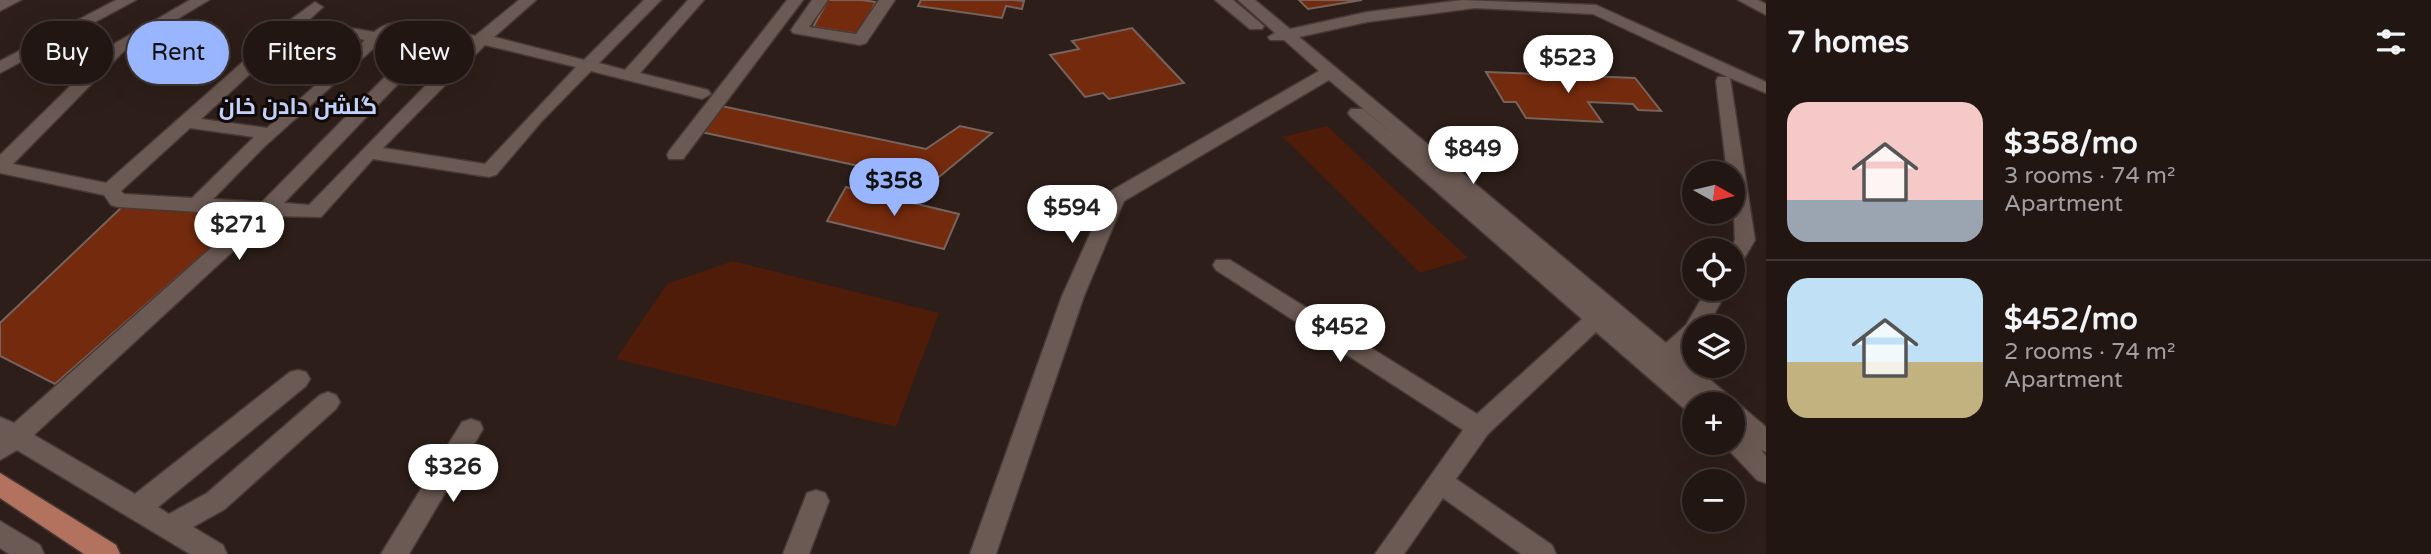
<!DOCTYPE html>
<html lang="en">
<head>
<meta charset="utf-8">
<style>
	:root { --surface:#221613; --page:#2a1f1c; --text:#f1f3f6; --muted:#a29fa0; --line:#3f3533; --accent:#98b5fd }
	body { margin:0; font-family:"Varela Round",Cairo,sans-serif; background:var(--page); color:var(--text); height:100vh; display:flex; flex-direction:column; font-size:26px; white-space:nowrap }
	* { box-sizing:border-box; margin:0 }
	p { font-size:23px; color:var(--muted) }
	.icon { flex:none; width:38px; height:38px; fill:none; stroke:currentColor; stroke-width:2; stroke-linecap:round; stroke-linejoin:round }
	.map { position:relative; flex:1; overflow:hidden }
	.sheet { display:flex; flex-direction:column; background:var(--surface); width:665px }
	.sheet>* { flex:none }
	.top-card { position:absolute; left:21px; top:21px; width:665px; height:63px; display:flex; gap:14px }
	.needle { width:46px; rotate:98deg }
	.buttons { position:absolute; left:1682px; top:161px; display:grid; gap:14px }
	.buttons a { display:grid; place-items:center; width:63px; height:63px; border-radius:50%; background:var(--surface); box-shadow:0 7px 28px #0002,0 0 0 2px var(--line); font-size:35px }
	.price { position:absolute; translate:-50% -60px; padding:0 16px; border-radius:24px; background:#fff; color:#222; font-size:23px; line-height:46px; filter:drop-shadow(0 2px 4px #0008) }
	.price::after { content:''; position:absolute; left:50%; top:42px; width:21px; height:16px; margin-left:-10px; background:inherit; clip-path:polygon(0 0,100% 0,50% 100%) }
	.price.on { background:var(--accent); color:#111 }
	ul { padding:0; list-style:none }
	li { display:flex; align-items:center; gap:21px; height:175px; padding:0 21px }
	li+li { border-top:2px solid var(--line) }
	li span { display:grid; place-items:center; flex:none; width:196px; height:140px; border-radius:21px; color:#555 }
	li>.icon { margin-inline-start:auto }
	span .icon { width:84px; height:84px; fill:#fffc; stroke-width:1 }
	li b { font-size:30px }
	h2 { display:flex; justify-content:space-between; align-items:center; height:84px; padding:0 21px; font-size:30px }
	.chip { padding:0 24px; border-radius:32px; background:var(--surface); box-shadow:0 7px 28px #0002,0 0 0 2px var(--line); font-size:24px; line-height:63px }
	.chip.on { background:var(--accent); color:#111 }
	main { display:flex; flex:1; min-height:0 }
	.map>svg:first-child { display:block }
</style>
</head>
<body>
<main>
<div class="map">
<svg width="1766" height="554" viewBox="0 0 1766 554">
	<rect width="100%" height="100%" fill="#2d1e19"/>
	<!-- green -->
	<g fill="#4f1c0a">
		<path d="M1327 126 1468 258 1420 273 1283 137Z"/>
		<path d="M732 261 939 313 896 427 616 359 667 284Z"/>
	</g>
	<!-- building -->
	<g fill="#742a0d" stroke="#75635d" stroke-width="2">
		<path d="M828 0H862L876 2 859 34 813 27Z"/>
		<path d="M921 0H1013L1024 1 1022 9 1006 6 1002 18 918 6Z"/>
		<path d="M1299 0H1362L1308 9Z"/>
		<path d="M1132 28 1184 83 1109 99 1103 93 1085 97 1050 55 1079 49 1072 41Z"/>
		<path d="M1486 72 1635 78 1661 111 1638 110 1633 104 1588 102 1602 122 1526 118 1516 102H1504Z"/>
		<path d="M712 104 926 149 960 126 992 133 933 182 692 130Z"/>
		<path d="M846 187 959 214 944 249 827 221Z"/>
		<path d="M124 205 254 210 55 384 0 356V323Z"/>
	</g>
	<g fill="none" stroke-linecap="round" stroke-linejoin="round">
		<defs>
			<g id="minor">
				<path d="M0 0H21L0 11Z"/>
				<path d="M116 0H136L0 73V61Z"/>
				<path d="M190 0H209L124 51 13 164 106 183 289 21 315 2 323 7 308 21 374 32C399 10 446 30 475 36L519 0H536L494 37 584 60 644 0H661L599 63 625 70 688 0H704L640 73 708 90 711 94 702 99 591 71 542 121 496 175 489 177 373 159 321 217 271 216 34 435 135 494 290 372 298 370 306 372 310 379 306 386 158 507 169 514 207 493 320 395 328 392 336 395 340 402 336 409 225 509 193 527 223 545 227 554H190L17 450 0 460V417L14 423 248 215 118 207 111 205 104 195 0 173V155L112 45ZM299 29 365 40 327 74 260 65ZM393 31 426 35 262 202 213 199 264 147ZM441 39 466 44 309 205 284 203ZM485 45 576 67 485 164 383 148ZM250 74 318 83 267 128 201 119ZM190 128 254 137 192 198 124 194 121 191Z"/>
				<path d="M787 0H803L683 159H669L667 155 669 151Z"/>
				<path d="M812 0H828L809 27 856 34 879 0H895L866 43 860 45 793 33 791 30Z"/>
				<path d="M1215 0H1233L1264 26 1262 29H1250Z"/>
				<path d="M1238 0H1255L1290 29 1367 12 1462 0 1596 5 1766 82V93L1730 78 1755 240 1739 267 1732 269V250H1729L1735 240 1732 173H1727L1716 81 1718 77H1728L1593 14 1475 8 1367 22 1299 37 1666 343 1686 325 1707 289H1728L1707 327H1694V346L1682 356 1766 427V452L1761 450 1766 456V483L1757 480 1722 443H1732V404H1694V413L1687 411 1596 332 1488 434 1456 479 1552 545 1556 554H1521L1443 498 1404 554H1375L1463 430 1216 270 1213 265 1216 260H1230L1477 414 1582 319 1351 117 1348 113 1351 109H1363L1398 138 1329 80 1124 201 1084 296 996 554H970L1062 296 1109 192 1319 71 1284 40H1270L1268 37 1275 33Z"/>
				<path d="M1738 0H1758L1766 4V15Z"/>
				<path d="M471 419 480 422 483 429 409 554H381L462 422Z"/>
				<path d="M816 490 825 493 829 501 809 554H783L807 493Z"/>
				<path d="M0 521 40 545 44 554H9L0 548Z"/>
			</g>
			<path id="major" d="M0 473 116 545 120 554H84L0 498Z"/>
		</defs>
		<!-- minor casing -->
		<use href="#minor" stroke="#463936" stroke-width="3"/>
		<!-- major casing -->
		<use href="#major" stroke="#463936" stroke-width="3"/>
		<!-- minor -->
		<use href="#minor" fill="#6b5953" fill-rule="evenodd"/>
		<!-- major -->
		<use href="#major" fill="#b2725d" fill-rule="evenodd"/>
	</g>
	<g text-anchor="middle" dominant-baseline="central" stroke-width="6" stroke-linejoin="round" paint-order="stroke">
		<!-- neighbourhood labels -->
		<g font-size="23" font-weight="bold" fill="#c1d2fb" stroke="#110a08">
			<text x="298" y="107">گلشن دادن خان</text>
		</g>
	</g>
</svg>
<div class="buttons">
<a><svg class="needle" viewBox="-14 -14 28 28"><path d="M0-13l5 13h-10z" fill="#e53935"/><path d="M0 13l5-13h-10z" fill="#a29fa0"/></svg></a>
<a><svg class="icon" aria-label="locate" viewBox="0 0 24 24"><circle cx="12" cy="12" r="6"/><path d="M12 2v4M12 18v4M2 12h4M18 12h4"/></svg></a>
<a><svg class="icon" aria-label="layers" viewBox="0 0 24 24"><path d="M12 4l9 5-9 5-9-5zM3 14l9 5 9-5"/></svg></a>
<a>+</a>
<a>−</a>
</div>
<b class="price" style="left:1568px;top:95px">$523</b>
<b class="price" style="left:1473px;top:186px">$849</b>
<b class="price on" style="left:894px;top:218px">$358</b>
<b class="price" style="left:1072px;top:245px">$594</b>
<b class="price" style="left:239px;top:262px">$271</b>
<b class="price" style="left:1340px;top:364px">$452</b>
<b class="price" style="left:453px;top:504px">$326</b>
<div class="top-card">
<a class="chip">Buy</a>
<a class="chip on">Rent</a>
<a class="chip">Filters</a>
<a class="chip">New</a>
</div>
</div>
<section class="sheet">
<h2>7 homes<svg class="icon" aria-label="filters" viewBox="0 0 24 24"><path d="M4 7h16M4 17h16"/><circle cx="9" cy="7" r="2"/><circle cx="15" cy="17" r="2"/></svg></h2>
<ul>
<li><span style="background:linear-gradient(#f6c9c9 70%,#9aa5b1 0)"><svg class="icon" aria-label="home" viewBox="0 0 24 24"><path d="M3 11l9-7 9 7M6 9v11h12V9"/></svg></span><div><b>$358/mo</b><p>3 rooms · 74 m²</p><p>Apartment</p></div></li>
<li><span style="background:linear-gradient(#bfe0f5 60%,#c2b280 0)"><svg class="icon" aria-label="home" viewBox="0 0 24 24"><path d="M3 11l9-7 9 7M6 9v11h12V9"/></svg></span><div><b>$452/mo</b><p>2 rooms · 74 m²</p><p>Apartment</p></div></li>
</ul>
</section>
</main>
</body>
</html>
